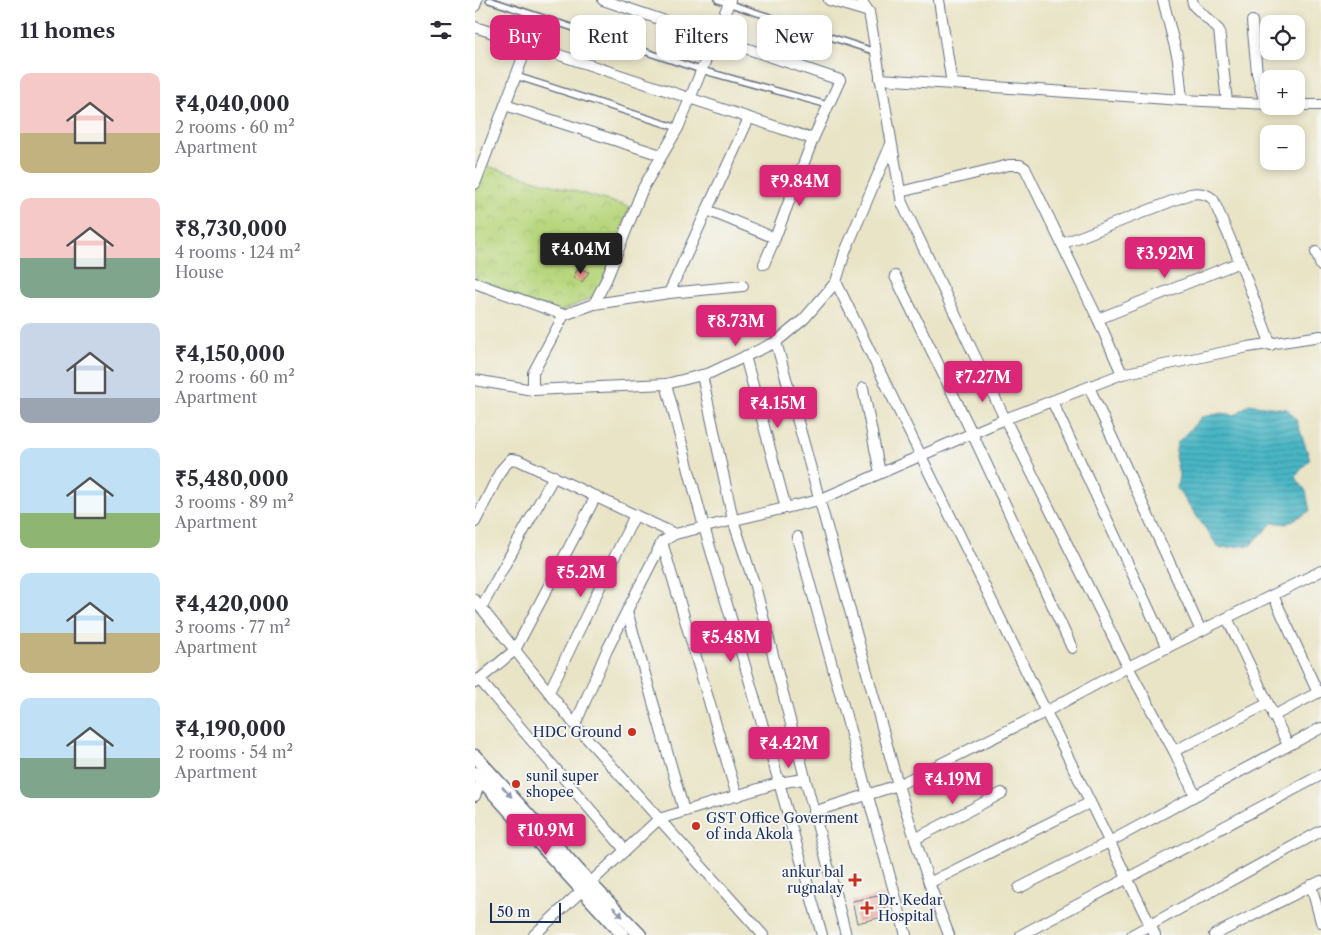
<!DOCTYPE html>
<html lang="en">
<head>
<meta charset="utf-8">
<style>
	:root { --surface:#fff; --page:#f2f2f3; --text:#2b2b33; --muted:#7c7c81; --accent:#db2777 }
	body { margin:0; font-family:"Libre Caslon Text",serif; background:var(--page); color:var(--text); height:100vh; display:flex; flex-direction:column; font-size:19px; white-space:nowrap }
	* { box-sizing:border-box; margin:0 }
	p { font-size:16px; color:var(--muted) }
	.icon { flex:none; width:28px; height:28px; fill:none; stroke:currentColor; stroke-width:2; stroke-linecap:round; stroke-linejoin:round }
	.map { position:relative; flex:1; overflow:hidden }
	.side { display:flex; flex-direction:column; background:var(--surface); width:475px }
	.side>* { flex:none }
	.top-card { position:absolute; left:15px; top:15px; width:475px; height:45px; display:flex; gap:10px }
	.tools { position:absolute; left:785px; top:15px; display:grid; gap:10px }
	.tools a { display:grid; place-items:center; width:45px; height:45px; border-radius:10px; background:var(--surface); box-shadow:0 2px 8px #0003; font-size:25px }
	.scale { position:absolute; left:15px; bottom:12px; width:71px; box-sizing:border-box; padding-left:5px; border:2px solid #1b2f5e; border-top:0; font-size:14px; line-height:18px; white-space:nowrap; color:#1b2f5e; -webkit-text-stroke:4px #f6f6f2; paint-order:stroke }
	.price { position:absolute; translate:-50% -42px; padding:0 11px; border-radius:5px; background:var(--accent); color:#fff; font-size:16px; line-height:32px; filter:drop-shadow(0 1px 2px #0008) }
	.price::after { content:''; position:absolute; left:50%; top:30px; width:15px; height:11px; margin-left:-8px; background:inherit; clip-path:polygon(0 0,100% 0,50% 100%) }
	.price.on { background:#222; color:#fff }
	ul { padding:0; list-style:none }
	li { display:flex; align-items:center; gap:15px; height:125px; padding:0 20px }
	li span { display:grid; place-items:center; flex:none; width:140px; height:100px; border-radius:10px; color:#555 }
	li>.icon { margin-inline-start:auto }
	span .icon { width:60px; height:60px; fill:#fffc; stroke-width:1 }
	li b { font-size:21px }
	h2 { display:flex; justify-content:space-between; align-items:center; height:60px; padding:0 20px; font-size:21px }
	.tag { padding:0 18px; border-radius:10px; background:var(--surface); box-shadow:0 2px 8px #0003; font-size:18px; line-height:45px }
	.tag.on { background:var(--accent); color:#fff }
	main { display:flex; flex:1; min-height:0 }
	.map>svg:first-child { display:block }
</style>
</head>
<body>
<main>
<section class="side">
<h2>11 homes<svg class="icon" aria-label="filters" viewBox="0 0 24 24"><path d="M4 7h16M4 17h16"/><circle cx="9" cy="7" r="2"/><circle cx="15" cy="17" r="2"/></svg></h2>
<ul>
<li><span style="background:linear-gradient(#f6c9c9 60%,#c2b280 0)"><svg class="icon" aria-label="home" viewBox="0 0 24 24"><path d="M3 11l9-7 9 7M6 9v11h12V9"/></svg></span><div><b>₹4,040,000</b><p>2 rooms · 60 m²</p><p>Apartment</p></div></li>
<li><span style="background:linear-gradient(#f6c9c9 60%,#7fa58c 0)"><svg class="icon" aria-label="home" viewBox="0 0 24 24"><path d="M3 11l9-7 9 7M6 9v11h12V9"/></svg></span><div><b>₹8,730,000</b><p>4 rooms · 124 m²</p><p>House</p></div></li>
<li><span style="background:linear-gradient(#c9d6e8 75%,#9aa5b1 0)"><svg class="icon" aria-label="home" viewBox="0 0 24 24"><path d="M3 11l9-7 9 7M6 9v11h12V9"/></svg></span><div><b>₹4,150,000</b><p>2 rooms · 60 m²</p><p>Apartment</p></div></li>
<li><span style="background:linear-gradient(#bfe0f5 65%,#8fb573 0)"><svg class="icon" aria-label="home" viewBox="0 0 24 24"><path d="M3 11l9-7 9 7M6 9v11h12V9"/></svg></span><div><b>₹5,480,000</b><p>3 rooms · 89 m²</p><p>Apartment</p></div></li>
<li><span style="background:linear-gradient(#bfe0f5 60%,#c2b280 0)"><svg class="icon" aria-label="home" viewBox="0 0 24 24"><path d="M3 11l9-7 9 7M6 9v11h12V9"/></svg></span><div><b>₹4,420,000</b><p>3 rooms · 77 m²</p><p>Apartment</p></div></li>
<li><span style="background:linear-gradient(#bfe0f5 60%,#7fa58c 0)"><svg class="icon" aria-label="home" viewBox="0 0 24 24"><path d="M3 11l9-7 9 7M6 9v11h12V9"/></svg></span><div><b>₹4,190,000</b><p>2 rooms · 54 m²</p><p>Apartment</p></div></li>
</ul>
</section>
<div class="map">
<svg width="846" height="935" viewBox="0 0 846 935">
	<defs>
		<pattern id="park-crowns" width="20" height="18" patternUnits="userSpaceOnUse" patternTransform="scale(1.25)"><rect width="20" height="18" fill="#b8d67d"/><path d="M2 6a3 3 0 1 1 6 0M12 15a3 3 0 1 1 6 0" fill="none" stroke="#9eb86e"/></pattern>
		<pattern id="water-rules" width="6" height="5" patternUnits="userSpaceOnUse" patternTransform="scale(1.25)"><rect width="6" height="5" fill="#49b6c4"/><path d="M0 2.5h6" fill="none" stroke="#3c94a2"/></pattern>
	</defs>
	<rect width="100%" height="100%" fill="#f6f6f2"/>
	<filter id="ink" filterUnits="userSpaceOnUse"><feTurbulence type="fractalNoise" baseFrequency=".02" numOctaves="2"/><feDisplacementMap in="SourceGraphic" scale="10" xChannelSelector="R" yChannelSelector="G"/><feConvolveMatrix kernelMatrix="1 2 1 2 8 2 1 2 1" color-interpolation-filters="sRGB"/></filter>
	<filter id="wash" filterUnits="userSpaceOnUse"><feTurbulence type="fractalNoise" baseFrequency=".0096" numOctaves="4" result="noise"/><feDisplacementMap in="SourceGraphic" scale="20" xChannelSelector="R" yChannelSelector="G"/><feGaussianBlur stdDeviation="1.12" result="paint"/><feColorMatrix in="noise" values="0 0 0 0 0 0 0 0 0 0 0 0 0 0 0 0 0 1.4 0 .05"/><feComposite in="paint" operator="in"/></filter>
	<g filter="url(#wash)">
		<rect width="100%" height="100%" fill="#e9e4c6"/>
		<!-- park -->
		<path fill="url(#park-crowns)" stroke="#6a826e" d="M8 165 155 207 123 295 82 313 0 287V188Z"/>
		<!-- water -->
		<path fill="url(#water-rules)" stroke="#327291" d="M774 404 812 409 821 419 835 459 820 477 831 491 835 511 811 524 798 522 776 545 744 548 702 488 704 475 700 456 702 443 727 417 747 413 760 415Z"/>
		<g id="blocks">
			<!-- building -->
			<g fill="#e89489">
				<path d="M103 268 114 272 107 282 98 278Z"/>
				<path d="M408 895 412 916 382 923 377 901Z"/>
			</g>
		</g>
	</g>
	<g filter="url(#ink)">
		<use href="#blocks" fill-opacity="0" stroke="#636e82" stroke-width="1"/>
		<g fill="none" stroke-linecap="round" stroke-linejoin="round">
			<defs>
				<g id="service">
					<path d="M14 0 226 70 353 105"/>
					<path d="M243 0 401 52"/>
					<path d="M41 76 203 128"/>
				</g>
				<g id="minor">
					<path d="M128 0 365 80 338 139 300 238 232 210"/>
					<path d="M354 0 394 12"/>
					<path d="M386 0 394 12 427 203 530 419 653 667 699 751 720 795"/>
					<path d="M464 0 477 84"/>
					<path d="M688 0 703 59 707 100"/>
					<path d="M717 0 719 6 744 30 752 102"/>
					<path d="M0 6 2 0"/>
					<path d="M777 21 782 73 790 104"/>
					<path d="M0 27 338 139"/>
					<path d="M405 79 707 100 794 104"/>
					<path d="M30 105 186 155"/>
					<path d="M821 105H846"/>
					<path d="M0 184 53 44"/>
					<path d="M425 192 534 165H545L550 168 623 319 647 374"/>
					<path d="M587 244 715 194C724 192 731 193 738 199L765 262 796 345"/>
					<path d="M841 252 846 266"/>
					<path d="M289 264 300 238"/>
					<path d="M420 276 497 433 597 648"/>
					<path d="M361 282 680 935"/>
					<path d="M0 283 89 315"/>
					<path d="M194 293 274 118"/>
					<path d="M119 304 194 293 268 286"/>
					<path d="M623 319 765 262"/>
					<path d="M301 342 423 785 454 883 474 935"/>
					<path d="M270 356 311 508"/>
					<path d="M227 375 258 520 280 586 371 935"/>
					<path d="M0 380 58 390 191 384 235 373 301 342 329 319 361 282 370 252 416 144"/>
					<path d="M191 384 229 527 292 740 347 935"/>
					<path d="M614 387 726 631"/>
					<path d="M388 388 405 473"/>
					<path d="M58 390V373L89 315 119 304 132 278 168 188 203 128 255 0"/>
					<path d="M577 401 692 648"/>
					<path d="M0 522 26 470 36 459 43 460 200 534"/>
					<path d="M322 537 431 935"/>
					<path d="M187 542 262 796"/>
					<path d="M798 595 843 693"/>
					<path d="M0 600 100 725 288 935"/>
					<path d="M6 608 79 476"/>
					<path d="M152 611 209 811"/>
					<path d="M752 618 813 745"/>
					<path d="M4 679 150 850"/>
					<path d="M0 683 40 650 121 496"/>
					<path d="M74 692 160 515"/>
					<path d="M798 716 846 691"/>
					<path d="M100 725 132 650 187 542 200 534 344 500 530 419 647 374 773 347 846 336"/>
					<path d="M699 751 792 704"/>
					<path d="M0 796 9 773"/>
					<path d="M338 812 423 785 570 712 653 667 846 571"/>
					<path d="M440 839 527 793"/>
					<path d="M454 883 614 803"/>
					<path d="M836 885 846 922"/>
					<path d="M544 888 634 842 846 728"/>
					<path d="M59 935 184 819 303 783 329 779"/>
					<path d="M546 935 846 775"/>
					<path d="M657 935 846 831"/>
					<path d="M739 935 846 881"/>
				</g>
				<g id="tertiary">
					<path d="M0 756 115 883 165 935"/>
					<path d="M0 773 148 935"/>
				</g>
			</defs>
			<!-- service casing -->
			<use href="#service" stroke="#636e82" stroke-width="8"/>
			<!-- minor casing -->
			<use href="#minor" stroke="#636e82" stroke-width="12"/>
			<!-- tertiary casing -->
			<use href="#tertiary" stroke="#636e82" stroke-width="15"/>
			<!-- service -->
			<use href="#service" stroke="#fff" stroke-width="5"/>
			<!-- minor -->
			<use href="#minor" stroke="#fff" stroke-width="10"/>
			<!-- tertiary -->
			<use href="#tertiary" stroke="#fff" stroke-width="12"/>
		</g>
		<!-- one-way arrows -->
		<defs><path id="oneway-solid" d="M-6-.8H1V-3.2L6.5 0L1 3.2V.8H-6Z" transform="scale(1.25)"/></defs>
		<g fill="#8d97ae">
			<use href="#oneway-solid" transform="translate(32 792) rotate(48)"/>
			<use href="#oneway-solid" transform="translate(143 912) rotate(46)"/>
		</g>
	</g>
	<!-- markers -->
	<g fill="#c8321e" stroke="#f6f6f2" stroke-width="2">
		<circle cx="157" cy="732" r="5"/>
		<circle cx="41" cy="784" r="5"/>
		<circle cx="221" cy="826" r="5"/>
		<path d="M377.5 872.5h5v5h5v5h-5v5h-5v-5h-5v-5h5z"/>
		<path d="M389.5 900.5h5v5h5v5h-5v5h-5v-5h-5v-5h5z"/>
	</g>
	<g text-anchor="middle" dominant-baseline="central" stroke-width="4" stroke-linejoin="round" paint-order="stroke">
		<!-- poi labels -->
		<g font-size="14" fill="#1b2f5e" stroke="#f6f6f2" text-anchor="start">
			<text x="147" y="732" text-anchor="end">HDC Ground</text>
			<text x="51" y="776">sunil super<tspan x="51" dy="16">shopee</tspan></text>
			<text x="231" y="818">GST Office Goverment<tspan x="231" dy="16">of inda Akola</tspan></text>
			<text x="369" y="872" text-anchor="end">ankur bal<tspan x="369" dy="16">rugnalay</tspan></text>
			<text x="403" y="900">Dr. Kedar<tspan x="403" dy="16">Hospital</tspan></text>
		</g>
	</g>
</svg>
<div class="tools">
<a><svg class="icon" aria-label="locate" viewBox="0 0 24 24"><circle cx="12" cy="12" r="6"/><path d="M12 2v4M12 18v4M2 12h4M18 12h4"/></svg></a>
<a>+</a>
<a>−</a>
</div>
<div class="scale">50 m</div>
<b class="price" style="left:325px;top:207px">₹9.84M</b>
<b class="price on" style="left:106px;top:275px">₹4.04M</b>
<b class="price" style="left:690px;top:279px">₹3.92M</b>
<b class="price" style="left:261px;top:347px">₹8.73M</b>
<b class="price" style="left:508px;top:403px">₹7.27M</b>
<b class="price" style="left:303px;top:429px">₹4.15M</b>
<b class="price" style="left:106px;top:598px">₹5.2M</b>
<b class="price" style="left:256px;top:663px">₹5.48M</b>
<b class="price" style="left:314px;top:769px">₹4.42M</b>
<b class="price" style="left:478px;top:805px">₹4.19M</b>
<b class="price" style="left:71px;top:856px">₹10.9M</b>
<div class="top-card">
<a class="tag on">Buy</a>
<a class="tag">Rent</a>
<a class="tag">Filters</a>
<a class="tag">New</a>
</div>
</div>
</main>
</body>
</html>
